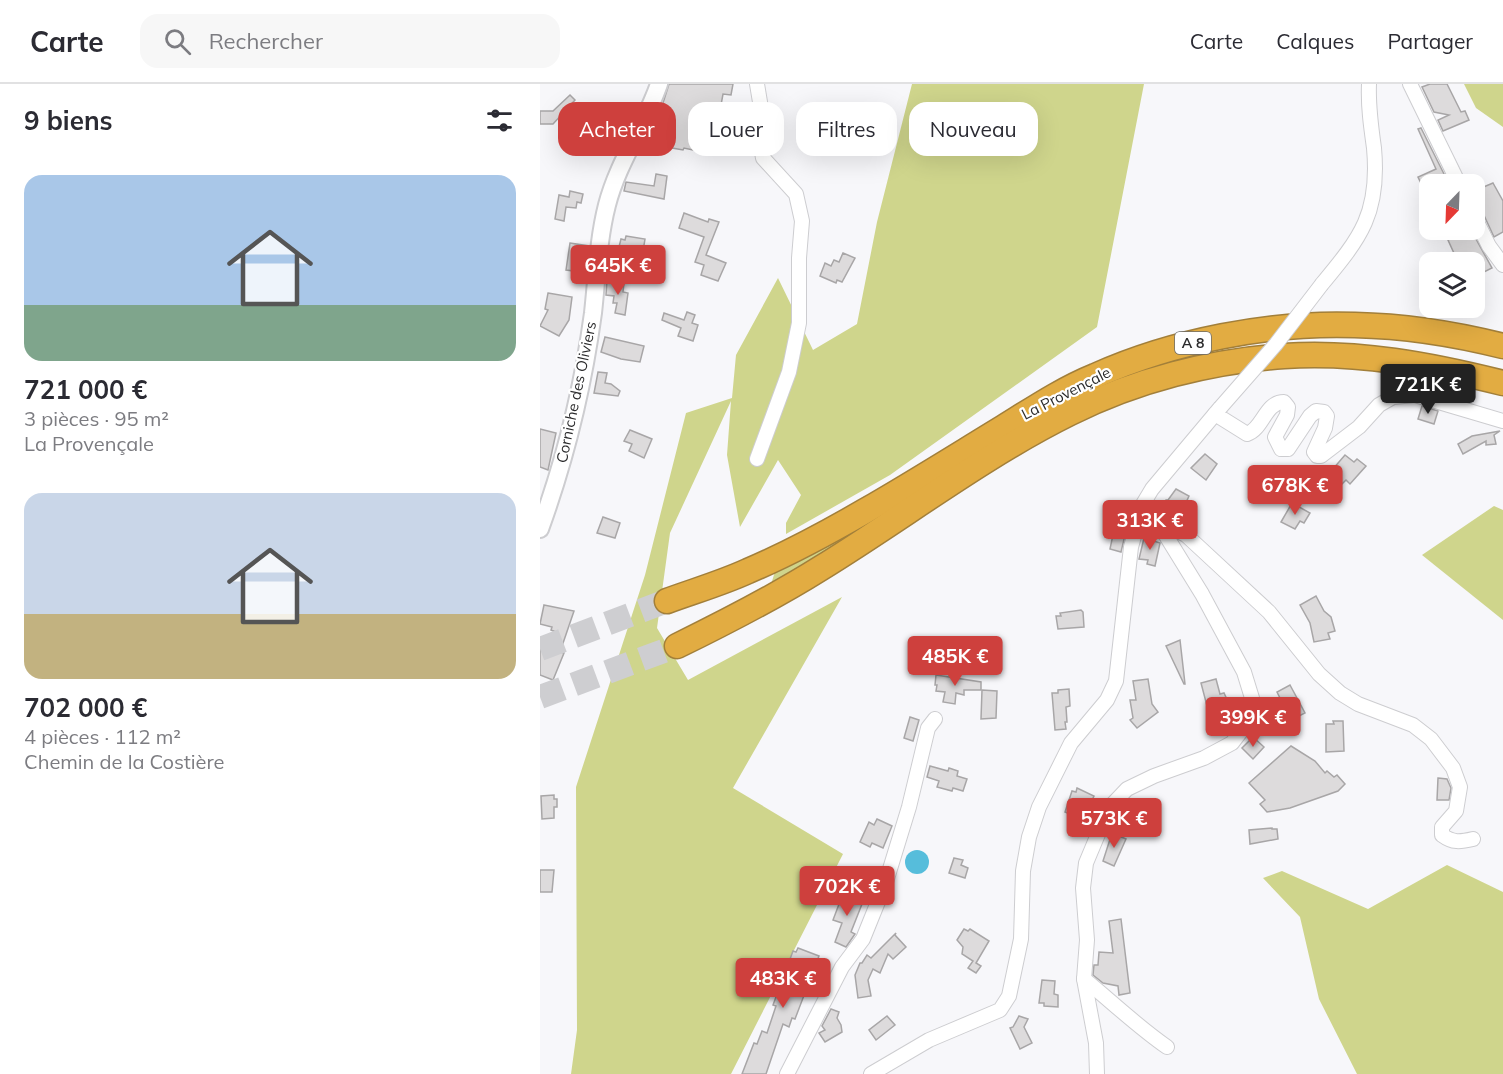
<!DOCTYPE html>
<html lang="fr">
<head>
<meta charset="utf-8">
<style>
	:root { --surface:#fff; --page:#f7f7f7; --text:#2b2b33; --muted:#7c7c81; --line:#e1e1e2; --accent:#ce403d }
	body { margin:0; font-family:Mulish,sans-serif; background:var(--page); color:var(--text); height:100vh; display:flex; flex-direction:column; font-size:22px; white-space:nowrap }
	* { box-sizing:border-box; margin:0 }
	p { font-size:20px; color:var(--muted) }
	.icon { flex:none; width:33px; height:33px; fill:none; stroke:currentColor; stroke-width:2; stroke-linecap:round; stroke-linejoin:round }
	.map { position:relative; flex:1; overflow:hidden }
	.sheet { display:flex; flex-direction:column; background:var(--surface); width:540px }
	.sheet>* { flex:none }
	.hud { position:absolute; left:18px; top:18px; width:570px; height:54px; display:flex; gap:12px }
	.needle { width:39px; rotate:203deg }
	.fabs { position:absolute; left:879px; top:90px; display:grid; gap:12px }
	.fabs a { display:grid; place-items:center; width:66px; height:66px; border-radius:12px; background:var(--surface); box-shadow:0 6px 24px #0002; font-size:30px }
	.price { position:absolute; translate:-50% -51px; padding:0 14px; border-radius:6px; background:var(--accent); color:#fff; font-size:20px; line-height:39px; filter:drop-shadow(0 2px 3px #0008) }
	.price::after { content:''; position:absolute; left:50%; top:36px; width:18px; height:14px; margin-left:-9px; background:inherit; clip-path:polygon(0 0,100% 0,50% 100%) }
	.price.selected { background:#222; color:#fff }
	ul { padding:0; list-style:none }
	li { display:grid; align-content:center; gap:12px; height:318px; padding:0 24px }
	li span { display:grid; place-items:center; height:186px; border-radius:18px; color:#555 }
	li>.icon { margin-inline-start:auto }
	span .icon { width:108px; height:108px; fill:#fffc; stroke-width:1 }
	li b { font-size:26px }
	h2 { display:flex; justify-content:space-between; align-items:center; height:72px; padding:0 24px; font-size:26px }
	.pill { padding:0 21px; border-radius:18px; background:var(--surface); box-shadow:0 6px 24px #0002; font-size:21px; line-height:54px }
	.pill.selected { background:var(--accent); color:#fff }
	header { display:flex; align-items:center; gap:36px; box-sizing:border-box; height:84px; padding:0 30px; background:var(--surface); border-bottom:2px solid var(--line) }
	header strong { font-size:28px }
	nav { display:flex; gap:33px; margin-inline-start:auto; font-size:21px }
	.search { width:420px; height:54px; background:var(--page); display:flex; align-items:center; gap:15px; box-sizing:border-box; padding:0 21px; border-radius:18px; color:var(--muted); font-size:22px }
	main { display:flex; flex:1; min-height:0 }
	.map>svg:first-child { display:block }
</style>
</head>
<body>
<header>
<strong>Carte</strong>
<div class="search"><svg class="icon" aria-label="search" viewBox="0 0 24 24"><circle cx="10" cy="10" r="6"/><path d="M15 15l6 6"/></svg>Rechercher</div>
<nav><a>Carte</a><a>Calques</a><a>Partager</a></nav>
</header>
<main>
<section class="sheet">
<h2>9 biens<svg class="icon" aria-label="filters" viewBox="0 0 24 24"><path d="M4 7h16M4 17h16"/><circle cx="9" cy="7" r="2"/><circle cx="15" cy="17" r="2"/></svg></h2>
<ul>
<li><span style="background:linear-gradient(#a9c7e8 70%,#7fa58c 0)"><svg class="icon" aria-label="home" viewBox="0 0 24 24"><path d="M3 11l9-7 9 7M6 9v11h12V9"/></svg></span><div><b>721 000 €</b><p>3 pièces · 95 m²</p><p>La Provençale</p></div></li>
<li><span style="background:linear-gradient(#c9d6e8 65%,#c2b280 0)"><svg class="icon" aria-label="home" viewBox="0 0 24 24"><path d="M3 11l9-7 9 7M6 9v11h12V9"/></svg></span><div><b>702 000 €</b><p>4 pièces · 112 m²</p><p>Chemin de la Costière</p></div></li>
</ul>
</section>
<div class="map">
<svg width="963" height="990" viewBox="0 0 963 990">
	<rect width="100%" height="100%" fill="#f7f7fa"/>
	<!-- green -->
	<g fill="#cfd58c">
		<path d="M372 0H604L557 243 350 391 246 450V439L261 411 238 376 200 443 187 371 191 317 130 449 117 544 148 596 302 513 193 704 303 770 191 990H31L37 946 36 703 105 491 146 329 192 314 196 271 238 194 273 266 317 240 337 138Z"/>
		<path d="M924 0H963V43L936 24Z"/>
		<path d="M385 403 230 504 236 484Z"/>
		<path d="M954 422 963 426V536L882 471Z"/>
		<path d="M907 781 963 808V990H817L779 915 760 833 723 794 742 787 828 825Z"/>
	</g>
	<!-- water -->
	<circle fill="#56bddb" cx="377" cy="778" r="12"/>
	<!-- building -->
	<g fill="#dddbdc" stroke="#a8a6a7" stroke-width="1.5">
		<path d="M129 0H193L191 11 183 10 172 70 144 64 143 66 132 64 123 59 121 63 111 61 108 69 100 67 123 19Z"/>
		<path d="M890 0H907L921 28 925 27 929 36 903 47 898 36 909 31 894 28 882 3Z"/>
		<path d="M30 11 35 16 13 40H0V27H13Z"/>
		<path d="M77 23 87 33 71 49 62 40Z"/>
		<path d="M881 44 909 100H890V118L878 93 896 85 878 45Z"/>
		<path d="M116 90 127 92 124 115 84 107 86 98 114 102Z"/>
		<path d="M953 99 963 117V148L954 153 942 127 934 123V107Z"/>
		<path d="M30 107 43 110 41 119 37 118 36 124 26 123 24 137 15 135 19 111 29 113Z"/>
		<path d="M144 129 168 138 169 135 179 138 166 171 186 179 178 197 161 191 164 181 155 178 164 153 139 144Z"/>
		<path d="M924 146H931L952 184 934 193V178H918L908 156 925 148Z"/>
		<path d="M86 152 105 155 102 173 82 169 83 164 79 163 81 155 85 156Z"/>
		<path d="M30 159 49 162 48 173 44 172 41 188 26 186Z"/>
		<path d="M303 169 315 174 302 198 297 196 296 199 280 192 285 179 291 182 294 176 299 178Z"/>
		<path d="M67 196 84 199 83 208 88 209 85 231 75 229 77 219H73L74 212 66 211Z"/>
		<path d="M8 209 32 213 29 236 19 252 0 242 8 226 5 225Z"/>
		<path d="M147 228 155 231 152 239 158 241 153 257 138 252 141 244 122 236 124 229 144 236Z"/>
		<path d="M65 253 104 262 100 278 81 275 61 268Z"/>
		<path d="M58 288 67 289 65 299 71 300 80 307 78 312 54 309Z"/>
		<path d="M882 322 898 327 894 340 878 335Z"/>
		<path d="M0 345 16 349 8 386 0 383Z"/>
		<path d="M90 346 112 355 104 374 89 367 92 360 84 357Z"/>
		<path d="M960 347 954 351 956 360 946 361V357L923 370 918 360 932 352Z"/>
		<path d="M665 370 677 380 666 396 651 384Z"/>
		<path d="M805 371 814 378 817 375 826 382 810 400 806 396 798 404 786 393Z"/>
		<path d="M636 405 649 412 643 425 639 423 636 430 631 428 630 430 621 426 626 416H628Z"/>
		<path d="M752 419 770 429 764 439 760 437 755 445 741 438Z"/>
		<path d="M63 433 80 439 75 454 57 449Z"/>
		<path d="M574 446 583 448V451H585L581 468 570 465Z"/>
		<path d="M604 454 620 459 615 482 607 480 608 476 599 475Z"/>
		<path d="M776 512 784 527 791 533 795 547 788 549 790 555 774 558 770 539 760 521Z"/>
		<path d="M4 521 34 527 20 568 24 569 13 596 0 591V562L10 565 16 548 11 546 12 543 0 540Z"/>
		<path d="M541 526 543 528 544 543 518 545 516 532H521L520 529Z"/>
		<path d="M640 556 645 600H644L626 562Z"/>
		<path d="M396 591 441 598V606H424V611L416 609 415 620 403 618 405 608 396 607 397 601H395Z"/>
		<path d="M608 595 612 620 618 628 597 644 590 636 593 634 590 616H596L593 597Z"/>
		<path d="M676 595 680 610 684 609 690 622 675 632 667 622 661 599Z"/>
		<path d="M750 601 765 629 751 636 737 608Z"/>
		<path d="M529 605 530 622 526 623 527 638H525L526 645 515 646 512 609H518V606Z"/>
		<path d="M442 606 457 607 456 634 441 635Z"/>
		<path d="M370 633 379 636 373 657 364 654Z"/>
		<path d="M793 637H803L804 667 786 668V640H794Z"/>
		<path d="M713 653 724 663 713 675 702 664Z"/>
		<path d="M751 662 775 677 785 689 787 687 794 693 797 691 805 700 798 707 750 724 727 728 720 720 725 716 709 699Z"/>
		<path d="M390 682 408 687 409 684 418 687 417 692 427 695 423 707 413 704 412 707 397 703 399 697 387 693Z"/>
		<path d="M898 694 907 695 911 704 909 716H897Z"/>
		<path d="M537 704 554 712 543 735 525 728 532 707 536 708Z"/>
		<path d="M14 711V715H17V723H14V734L2 735 1 712Z"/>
		<path d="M337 735 352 742 343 764 332 759 330 763 320 758 329 738 334 741Z"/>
		<path d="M732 744V745H737L738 755 710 760 709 746Z"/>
		<path d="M572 749 586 755 574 782 563 777Z"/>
		<path d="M414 774 423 776 421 781 428 784 425 794 409 789Z"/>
		<path d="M0 786H14L12 808H0Z"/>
		<path d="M304 807 324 815 311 848 315 850 306 863 295 858 302 839 293 836Z"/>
		<path d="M581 835 590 909 579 911 578 902 563 899 553 891 554 881H558L559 868 573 869 569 837Z"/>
		<path d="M424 845 428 847 430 845 449 857 436 879 441 882 436 889 428 884 433 877 422 870 423 863 417 856Z"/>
		<path d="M356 849 355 851 366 863 353 875 348 870 340 889 333 885 328 896 331 912 318 914 315 891 320 879H322L327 871 331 874Z"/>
		<path d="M258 864 279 872 255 935 252 934 249 943 243 940 226 990H202L214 959 217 960 222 947 227 949 236 922 233 921 253 867 256 868Z"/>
		<path d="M502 896 515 897 514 910 518 911V923L504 922V919H499Z"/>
		<path d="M291 925 299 928 297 934 301 941 302 948 285 958 279 949 285 946 282 942Z"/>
		<path d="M347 932 355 941 336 956 329 946Z"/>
		<path d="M479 932 488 935 484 943 492 959 480 965 470 944 473 943Z"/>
	</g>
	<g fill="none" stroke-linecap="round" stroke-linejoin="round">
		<!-- motorway-tunnel -->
		<g stroke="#ceced1" stroke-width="24" stroke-dasharray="24 12" stroke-linecap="butt">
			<path d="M0 565 127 517"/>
			<path d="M0 613 137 562"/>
		</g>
		<defs>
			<g id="minor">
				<path d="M870 0 919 100"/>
				<path d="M934 132 949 162 963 181"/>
				<path d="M782 200C821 153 840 129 834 64 831 43 828 22 829 0"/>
				<path d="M675 330 707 350C723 345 725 318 744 318L748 323 747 331 735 353 741 365H748L770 332 776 327 784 328 787 332 785 344 774 368 777 372H781L819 343 839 321 853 313 875 311 963 337"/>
				<path d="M217 375 249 288 259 239V174L262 137 256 110 223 74 219 52 221 24 217 0"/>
				<path d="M615 440 625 450 662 510 704 588 712 614 709 637 692 659 664 674 614 692 587 705 569 724 546 779 543 804 547 856 544 895C572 918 598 943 627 963"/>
				<path d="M617 440 632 444 646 451 729 528 779 590 800 609 818 620 873 641 891 655 913 684 920 703 916 727 902 743V751C913 759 920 758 933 755"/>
				<path d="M544 895 556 959 557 990"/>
				<path d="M247 990 302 883 323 855 346 798 369 723 388 644 395 635"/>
				<path d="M331 990 389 956 460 926 469 912 481 855 483 787 489 753 499 723 531 659 567 616 576 597 591 463 603 420 612 405 680 324"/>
			</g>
			<path id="tertiary" d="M0 445C25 376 43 303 53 229 57 193 58 156 67 121 78 78 105 41 119 0"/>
			<g id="motorway">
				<path d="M127 517C154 507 182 499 208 487 248 470 287 449 325 427 372 400 418 371 464 343 493 325 523 305 555 292 633 257 730 238 815 241 864 242 915 250 963 262"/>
				<path d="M137 562C186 538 235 513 281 484 364 433 443 372 530 329 596 296 671 277 744 272 818 267 891 281 963 299"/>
			</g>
		</defs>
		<!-- minor casing -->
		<use href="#minor" stroke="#cdcdd0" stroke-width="16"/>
		<!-- tertiary casing -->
		<use href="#tertiary" stroke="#cdcdd0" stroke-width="20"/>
		<!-- motorway casing -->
		<use href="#motorway" stroke="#a27f3a" stroke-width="27"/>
		<!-- minor -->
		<use href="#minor" stroke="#fff" stroke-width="14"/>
		<!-- tertiary -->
		<use href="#tertiary" stroke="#fff" stroke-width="16"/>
		<!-- motorway -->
		<use href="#motorway" stroke="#e2ac42" stroke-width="24"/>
		<defs>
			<path id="minor-bridge" d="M680 324 736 260 782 200"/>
		</defs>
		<!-- minor-bridge casing -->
		<use href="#minor-bridge" stroke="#cdcdd0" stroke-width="16" stroke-linecap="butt"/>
		<!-- minor-bridge -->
		<use href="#minor-bridge" stroke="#fff" stroke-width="14"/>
	</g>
	<g text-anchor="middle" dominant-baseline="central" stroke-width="4.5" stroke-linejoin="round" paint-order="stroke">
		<!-- shield labels -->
		<rect fill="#fff" stroke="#6b6b6b" stroke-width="1.5" x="635" y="248" width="36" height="22" rx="4.5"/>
		<g font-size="14" font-weight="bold" fill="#2b2b2c">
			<text x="653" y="259">A 8</text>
		</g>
		<!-- street labels -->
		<g font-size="15" fill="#2b2b2c" stroke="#fff">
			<text transform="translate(36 308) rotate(-78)">Corniche des Oliviers</text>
			<text transform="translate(526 309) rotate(-27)">La Provençale</text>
		</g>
	</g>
</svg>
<div class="fabs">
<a><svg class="needle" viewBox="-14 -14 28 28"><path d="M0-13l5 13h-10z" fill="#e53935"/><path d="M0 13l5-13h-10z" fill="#7c7c81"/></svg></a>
<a><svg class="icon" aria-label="layers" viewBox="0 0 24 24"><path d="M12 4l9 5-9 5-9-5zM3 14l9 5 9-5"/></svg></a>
</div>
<b class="price" style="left:78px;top:212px">645K €</b>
<b class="price selected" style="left:888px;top:331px">721K €</b>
<b class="price" style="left:755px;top:432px">678K €</b>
<b class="price" style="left:610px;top:467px">313K €</b>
<b class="price" style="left:415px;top:603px">485K €</b>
<b class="price" style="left:713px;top:664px">399K €</b>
<b class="price" style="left:574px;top:765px">573K €</b>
<b class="price" style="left:307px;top:833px">702K €</b>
<b class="price" style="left:243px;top:925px">483K €</b>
<div class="hud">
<a class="pill selected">Acheter</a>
<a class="pill">Louer</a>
<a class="pill">Filtres</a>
<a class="pill">Nouveau</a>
</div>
</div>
</main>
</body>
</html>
